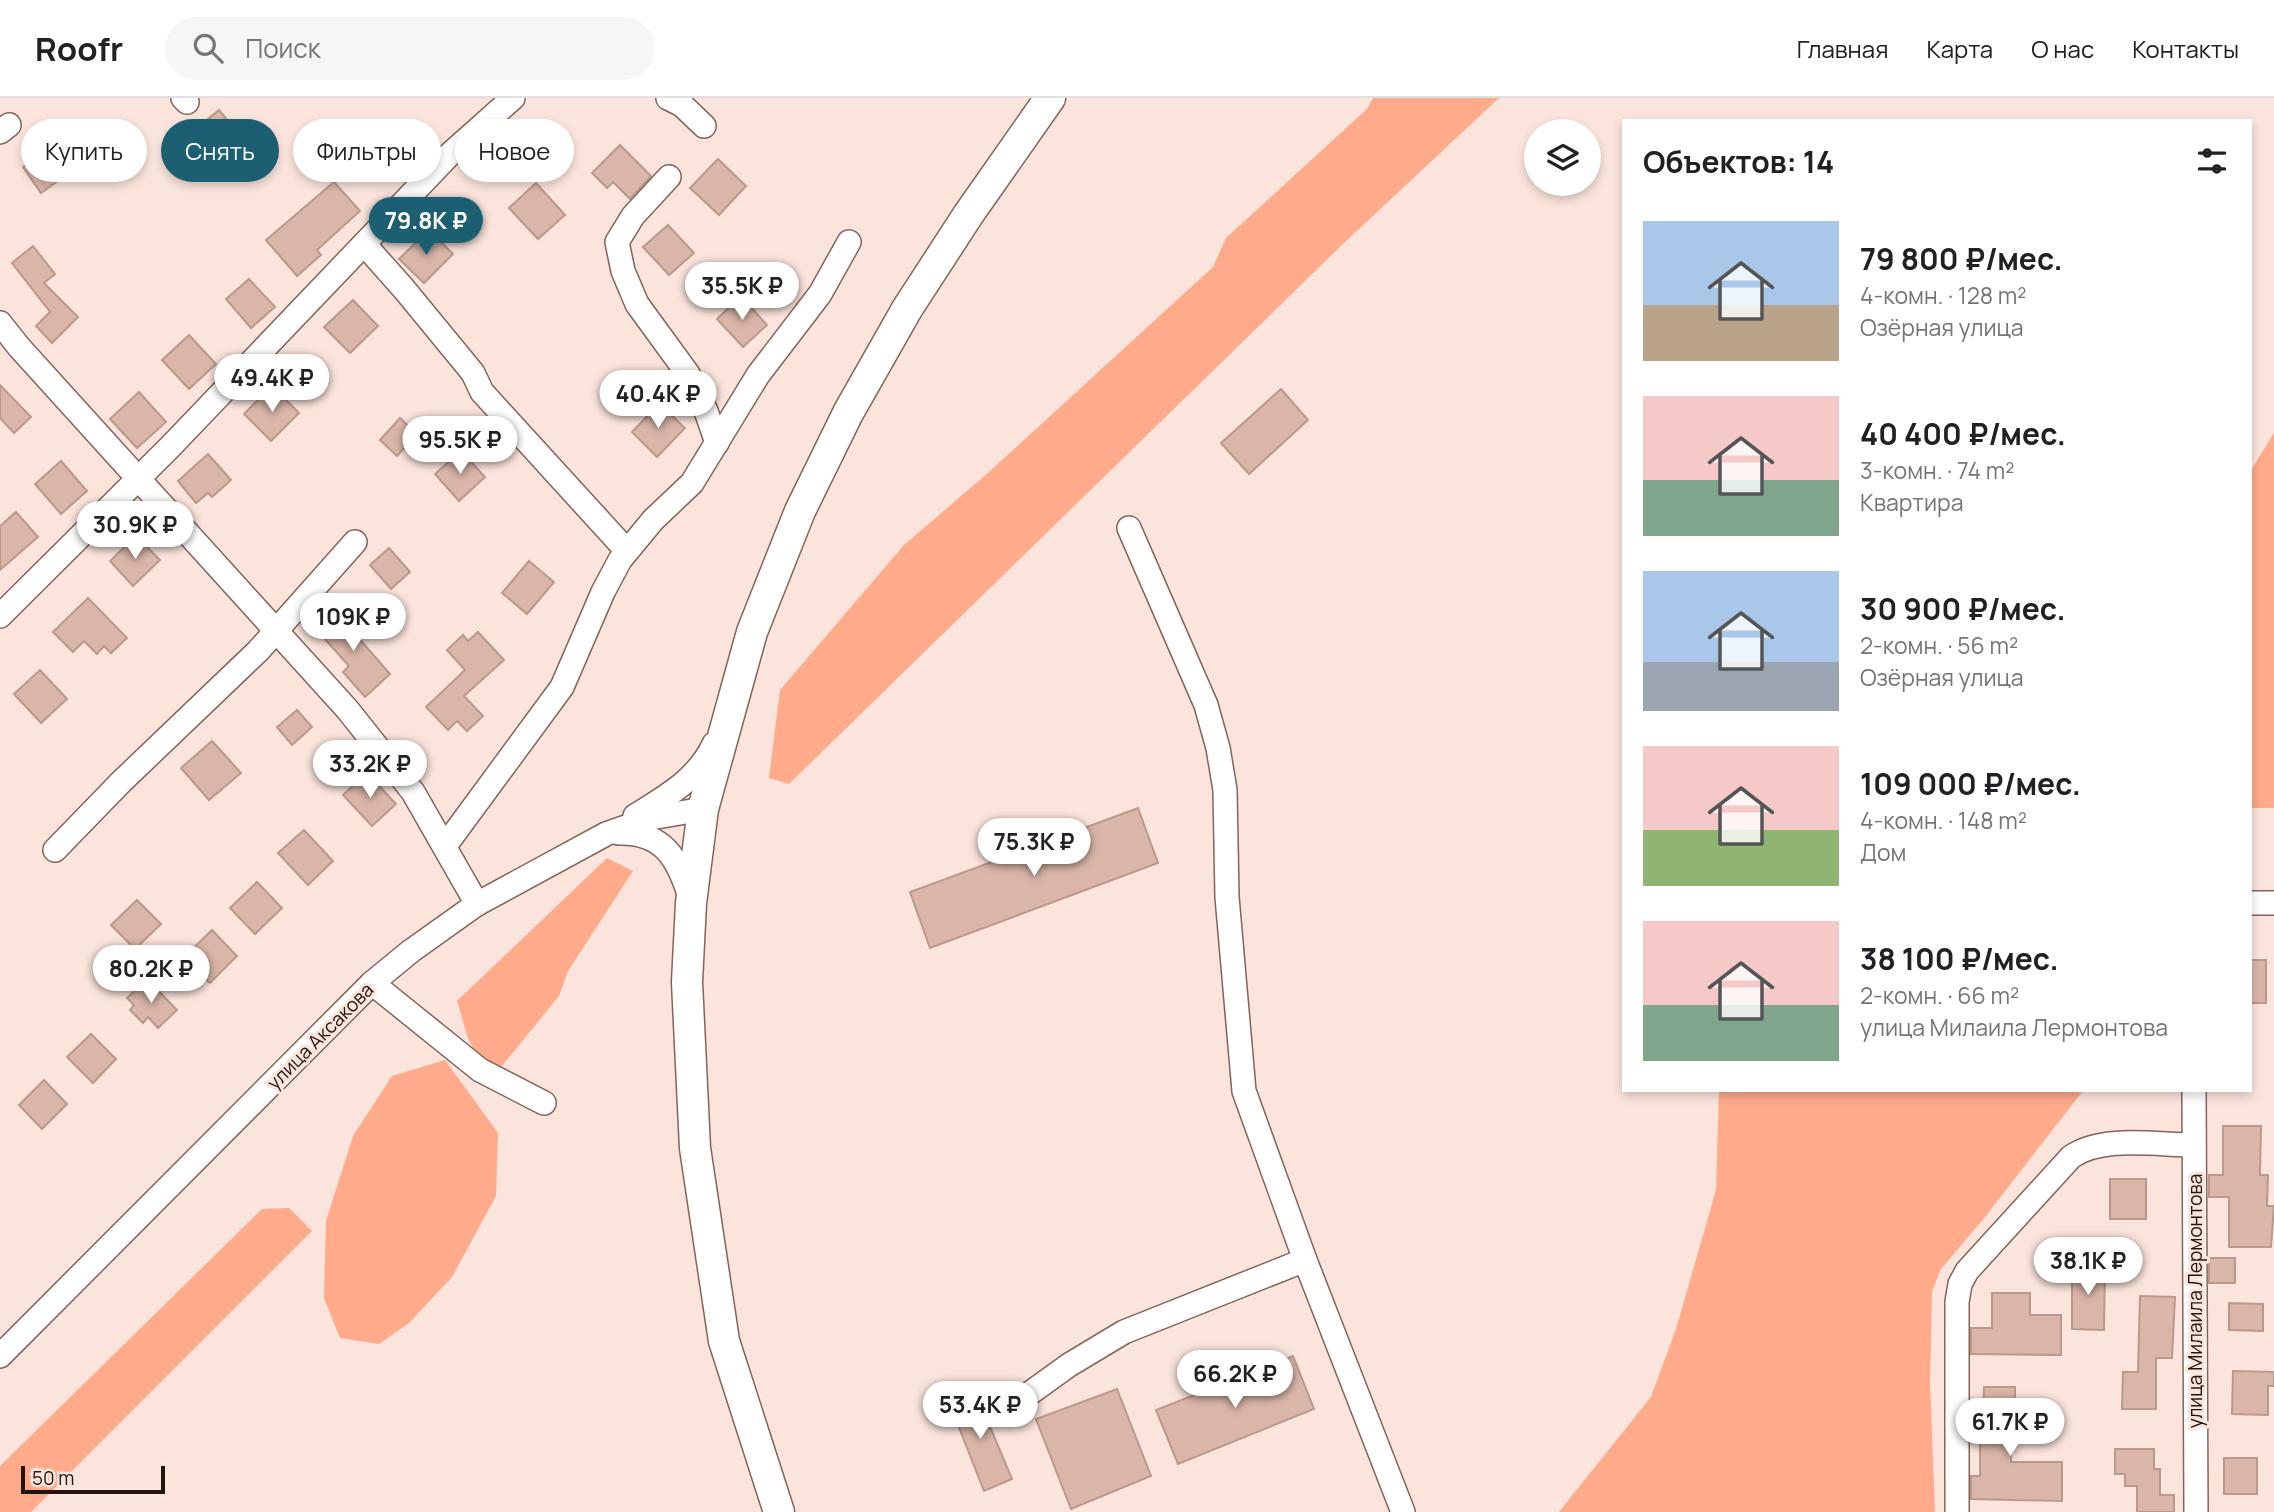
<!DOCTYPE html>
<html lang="ru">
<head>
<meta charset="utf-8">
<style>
	:root { --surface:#fff; --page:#f6f6f6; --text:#202124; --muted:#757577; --line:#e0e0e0; --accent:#1c5f72 }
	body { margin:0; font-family:Manrope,sans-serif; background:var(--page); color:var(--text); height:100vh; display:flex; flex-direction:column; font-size:26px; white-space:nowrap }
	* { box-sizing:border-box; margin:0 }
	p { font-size:23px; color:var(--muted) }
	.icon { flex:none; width:38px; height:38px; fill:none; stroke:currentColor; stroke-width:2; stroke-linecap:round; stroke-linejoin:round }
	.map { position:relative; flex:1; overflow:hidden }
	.drawer { position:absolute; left:1622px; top:21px; width:630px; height:973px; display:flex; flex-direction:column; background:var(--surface); border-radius:0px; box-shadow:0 4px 10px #0003 }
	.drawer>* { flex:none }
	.banner { position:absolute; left:21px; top:21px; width:665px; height:63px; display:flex; gap:14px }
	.tools { position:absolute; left:1524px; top:21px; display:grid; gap:14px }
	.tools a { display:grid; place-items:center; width:77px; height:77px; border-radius:50%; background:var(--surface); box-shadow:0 4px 10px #0003; font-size:35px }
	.scale { position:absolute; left:21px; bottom:18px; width:144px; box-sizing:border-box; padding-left:7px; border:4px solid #211510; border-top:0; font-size:19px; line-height:24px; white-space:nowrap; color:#211510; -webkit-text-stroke:5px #fbe4dc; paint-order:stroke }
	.price { position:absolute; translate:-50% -60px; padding:0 16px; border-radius:24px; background:#fff; color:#222; font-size:23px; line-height:46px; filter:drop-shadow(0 2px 4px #0008) }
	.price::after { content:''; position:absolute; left:50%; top:42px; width:21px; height:16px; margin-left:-10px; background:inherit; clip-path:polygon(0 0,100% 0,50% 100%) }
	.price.active { background:var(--accent); color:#fff }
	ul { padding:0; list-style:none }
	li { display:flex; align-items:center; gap:21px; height:175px; padding:0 21px }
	li span { display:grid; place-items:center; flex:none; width:196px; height:140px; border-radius:0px; color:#555 }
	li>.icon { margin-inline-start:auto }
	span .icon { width:84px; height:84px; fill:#fffc; stroke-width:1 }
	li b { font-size:30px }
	h2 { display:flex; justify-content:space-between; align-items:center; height:84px; padding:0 21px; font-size:30px }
	.tag { padding:0 24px; border-radius:32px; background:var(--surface); box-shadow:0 4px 10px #0003; font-size:24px; line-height:63px }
	.tag.active { background:var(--accent); color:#fff }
	header { display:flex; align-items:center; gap:42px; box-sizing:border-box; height:98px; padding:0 35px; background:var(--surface); border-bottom:2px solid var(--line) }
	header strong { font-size:33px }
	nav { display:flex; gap:38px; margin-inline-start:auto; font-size:24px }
	.search { width:490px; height:63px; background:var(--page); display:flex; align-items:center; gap:18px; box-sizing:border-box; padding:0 24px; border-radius:38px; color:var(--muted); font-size:26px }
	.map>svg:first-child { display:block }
</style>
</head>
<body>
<header>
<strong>Roofr</strong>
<div class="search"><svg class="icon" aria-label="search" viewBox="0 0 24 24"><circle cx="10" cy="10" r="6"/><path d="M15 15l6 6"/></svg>Поиск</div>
<nav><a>Главная</a><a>Карта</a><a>О нас</a><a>Контакты</a></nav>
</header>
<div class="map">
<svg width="2274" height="1414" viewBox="0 0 2274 1414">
	<rect width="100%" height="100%" fill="#fbe4dc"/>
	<!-- green -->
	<g fill="#feaa8b">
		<path d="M1373 0H1499L1345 144 789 686 769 680 780 592 904 447 989 374 1213 169 1226 140 1367 11Z"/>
		<path d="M2274 335V710H2251V372Z"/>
		<path d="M607 760 633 773 568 873 559 898 502 968 482 967 468 940 457 903Z"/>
		<path d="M445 962 498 1035 496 1098 452 1179 409 1225 379 1246 340 1240 324 1200 326 1123 353 1038 392 978Z"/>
		<path d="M1719 992H2090L2082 994 1985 1119 1941 1171 1932 1193 1930 1284 1935 1414H1559L1651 1299 1676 1231 1716 1092Z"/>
		<path d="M289 1110 312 1133 31 1414H0V1368L262 1111Z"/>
	</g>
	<!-- building -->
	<g fill="#dab6a8" stroke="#bb988c" stroke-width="2">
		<path d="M219 12 240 37 207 64 186 39Z"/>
		<path d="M620 47 651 78 630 101 613 84 607 90 592 75Z"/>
		<path d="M44 55 62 80 41 95 23 69Z"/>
		<path d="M718 61 746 88 719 117 690 90Z"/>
		<path d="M334 84 360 113 317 152 321 157 297 178 266 142Z"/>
		<path d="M536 85 565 117 538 141 509 110Z"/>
		<path d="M668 127 694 155 669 177 643 149Z"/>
		<path d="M429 132 453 156 424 185 399 161Z"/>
		<path d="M33 148 55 176 44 185 78 219 52 245 36 228 50 214 12 165Z"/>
		<path d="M249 181 275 209 251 230 226 201Z"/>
		<path d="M741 198 767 227 743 249 717 221Z"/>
		<path d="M353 202 378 228 350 255 324 229Z"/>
		<path d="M189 237 216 266 189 291 162 262Z"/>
		<path d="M0 287 31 319 14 335 0 320Z"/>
		<path d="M272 288 299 315 271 343 244 316Z"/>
		<path d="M1281 291 1308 322 1249 376 1221 345Z"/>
		<path d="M139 294 166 324 137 350 110 321Z"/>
		<path d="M659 306 685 330 657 359 632 334Z"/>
		<path d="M400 320 417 336 397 358 380 342Z"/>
		<path d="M461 353 485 379 459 403 435 376Z"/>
		<path d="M208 356 231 382 212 399 208 395 196 405 178 383Z"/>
		<path d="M61 363 87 393 61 416 35 386Z"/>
		<path d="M16 414 38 439 0 472V428Z"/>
		<path d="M136 438 160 462 133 488 110 463Z"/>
		<path d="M389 450 410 474 391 491 370 467Z"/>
		<path d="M529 463 554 484 527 516 502 495Z"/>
		<path d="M88 500 127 540 111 555 104 548 97 556 84 543 73 554 53 534Z"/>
		<path d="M336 511 358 535 356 537 390 576 365 599 343 574 349 568 315 530Z"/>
		<path d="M478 534 504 562 464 598 483 618 467 633 457 623 448 632 426 609 465 572 447 552 463 537 468 543Z"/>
		<path d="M40 572 67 601 41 625 14 596Z"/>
		<path d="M297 612 312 629 292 647 277 629Z"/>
		<path d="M212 643 241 675 209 702 181 670Z"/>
		<path d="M367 675 396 706 372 728 343 697Z"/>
		<path d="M1138 710 1158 765 930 850 910 794Z"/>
		<path d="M304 732 333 763 308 787 278 755Z"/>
		<path d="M257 784 282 810 255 836 230 810Z"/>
		<path d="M137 802 161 826 135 851 111 827Z"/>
		<path d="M212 832 237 858 210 885 182 861Z"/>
		<rect x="2250" y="862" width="16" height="43"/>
		<path d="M147 881 177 912 158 930 148 919 143 925 130 912 134 907 127 900Z"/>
		<path d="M91 936 116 961 93 985 67 959Z"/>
		<path d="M44 982 67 1006 42 1031 19 1007Z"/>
		<path d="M2223 1028H2261L2260 1077H2268L2267 1108H2274L2271 1149H2229V1099H2209V1077H2223Z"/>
		<rect x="2110" y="1081" width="36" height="40"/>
		<rect x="2209" y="1160" width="26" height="25"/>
		<path d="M2072 1167H2105L2104 1232 2072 1231Z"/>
		<path d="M1992 1195H2030V1217H2061V1257L1971 1256V1230H1992Z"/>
		<path d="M2140 1198 2175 1199 2172 1260H2156V1311H2122L2123 1274H2138Z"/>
		<path d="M2229 1205 2263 1206V1233L2229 1232Z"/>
		<path d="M1293 1258 1314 1311 1178 1366 1156 1312Z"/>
		<path d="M2233 1273 2274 1274V1288H2268V1317L2232 1316Z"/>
		<path d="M1984 1289H2015V1310H2012L2011 1364H2062V1403L1971 1401V1378H1980V1332H1983Z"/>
		<path d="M1117 1291 1151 1378 1071 1411 1036 1321Z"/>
		<path d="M975 1293 1012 1381 984 1393 949 1304Z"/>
		<path d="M2115 1351H2154V1371H2160V1397H2174V1414H2137V1388H2125V1376H2115Z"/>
		<rect x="2224" y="1360" width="33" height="36"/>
	</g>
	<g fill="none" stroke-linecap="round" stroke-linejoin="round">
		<defs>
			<g id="minor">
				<path d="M183 0 187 4"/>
				<path d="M668 0 682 7 704 28"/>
				<path d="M0 34 9 27"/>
				<path d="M669 79 633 118 617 144 623 173 637 206 688 276 706 313 717 345"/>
				<path d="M364 146 404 191 473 275 482 294 627 453"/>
				<path d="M0 225 19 249 347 611 413 694 477 806"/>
				<path d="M1129 430 1206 607 1218 650 1225 692 1227 799 1244 993 1305 1162 1403 1414"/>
				<path d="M0 518 171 348 449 57 513 0"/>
				<path d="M635 718C667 698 698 681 714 646"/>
				<path d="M619 735C664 734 678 761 690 799"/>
				<path d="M445 748 562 589 603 494 620 462 653 422 692 385 758 277 820 196 849 144"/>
				<path d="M55 752 121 684 258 553 355 444"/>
				<path d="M2250 805H2274"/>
				<path d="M372 885 480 972 544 1005"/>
				<path d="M2194 992 2196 1414"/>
				<path d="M0 1258 372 885 411 853 477 806 606 736 651 720 703 711"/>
				<path d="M1026 1298 1069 1267 1124 1234 1305 1162"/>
				<path d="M1957 1414V1204L1960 1186 1967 1173 2071 1059C2102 1037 2157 1047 2194 1047"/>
			</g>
			<path id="major" d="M779 1414 724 1243 695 1050 687 884 691 805 703 711 752 534 800 413 848 315 907 211 968 117 1050 0"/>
		</defs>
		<!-- minor casing -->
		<use href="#minor" stroke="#846458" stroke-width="26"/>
		<!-- major casing -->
		<use href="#major" stroke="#846458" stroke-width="33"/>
		<!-- minor -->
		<use href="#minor" stroke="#fff" stroke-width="23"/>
		<!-- major -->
		<use href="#major" stroke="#fff" stroke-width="30"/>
	</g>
	<g text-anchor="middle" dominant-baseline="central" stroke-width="6" stroke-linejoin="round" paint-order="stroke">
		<!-- street labels -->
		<g font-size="19" fill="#211510" stroke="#fbe4dc">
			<text transform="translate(320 938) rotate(-45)">улица Аксакова</text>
			<text transform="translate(2195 1203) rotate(-90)">улица Милаила Лермонтова</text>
		</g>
	</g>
</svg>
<div class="tools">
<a><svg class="icon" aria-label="layers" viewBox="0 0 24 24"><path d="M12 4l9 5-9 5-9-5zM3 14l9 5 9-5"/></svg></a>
</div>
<div class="scale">50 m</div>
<b class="price active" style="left:426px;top:159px">79.8K ₽</b>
<b class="price" style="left:742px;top:224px">35.5K ₽</b>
<b class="price" style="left:272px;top:316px">49.4K ₽</b>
<b class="price" style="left:658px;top:332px">40.4K ₽</b>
<b class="price" style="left:460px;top:378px">95.5K ₽</b>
<b class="price" style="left:135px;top:463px">30.9K ₽</b>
<b class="price" style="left:353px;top:555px">109K ₽</b>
<b class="price" style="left:370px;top:702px">33.2K ₽</b>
<b class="price" style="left:1034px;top:780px">75.3K ₽</b>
<b class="price" style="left:151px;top:907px">80.2K ₽</b>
<b class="price" style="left:2088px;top:1199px">38.1K ₽</b>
<b class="price" style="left:1235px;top:1312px">66.2K ₽</b>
<b class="price" style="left:980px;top:1343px">53.4K ₽</b>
<b class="price" style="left:2010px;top:1360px">61.7K ₽</b>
<div class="banner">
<a class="tag">Купить</a>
<a class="tag active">Снять</a>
<a class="tag">Фильтры</a>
<a class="tag">Новое</a>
</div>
<section class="drawer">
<h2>Объектов: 14<svg class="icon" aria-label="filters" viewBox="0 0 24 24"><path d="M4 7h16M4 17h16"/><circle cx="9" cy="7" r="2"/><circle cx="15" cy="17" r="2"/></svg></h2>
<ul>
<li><span style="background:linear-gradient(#a9c7e8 60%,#b9a48a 0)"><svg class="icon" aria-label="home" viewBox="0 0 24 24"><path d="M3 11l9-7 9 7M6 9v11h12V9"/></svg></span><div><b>79 800 ₽/мес.</b><p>4-комн. · 128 m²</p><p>Озёрная улица</p></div></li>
<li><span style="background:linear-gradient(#f6c9c9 60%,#7fa58c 0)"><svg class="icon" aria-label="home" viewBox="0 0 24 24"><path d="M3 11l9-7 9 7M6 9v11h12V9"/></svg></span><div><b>40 400 ₽/мес.</b><p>3-комн. · 74 m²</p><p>Квартира</p></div></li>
<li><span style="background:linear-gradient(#a9c7e8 65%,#9aa5b1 0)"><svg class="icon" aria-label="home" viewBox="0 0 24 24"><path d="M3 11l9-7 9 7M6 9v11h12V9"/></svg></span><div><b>30 900 ₽/мес.</b><p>2-комн. · 56 m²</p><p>Озёрная улица</p></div></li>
<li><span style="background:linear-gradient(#f6c9c9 60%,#8fb573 0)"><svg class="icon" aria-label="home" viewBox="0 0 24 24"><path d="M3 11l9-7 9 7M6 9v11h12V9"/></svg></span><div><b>109 000 ₽/мес.</b><p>4-комн. · 148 m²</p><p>Дом</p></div></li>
<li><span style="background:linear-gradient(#f6c9c9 60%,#7fa58c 0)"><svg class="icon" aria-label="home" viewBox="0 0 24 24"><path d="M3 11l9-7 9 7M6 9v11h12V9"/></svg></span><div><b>38 100 ₽/мес.</b><p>2-комн. · 66 m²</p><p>улица Милаила Лермонтова</p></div></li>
</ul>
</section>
</div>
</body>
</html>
